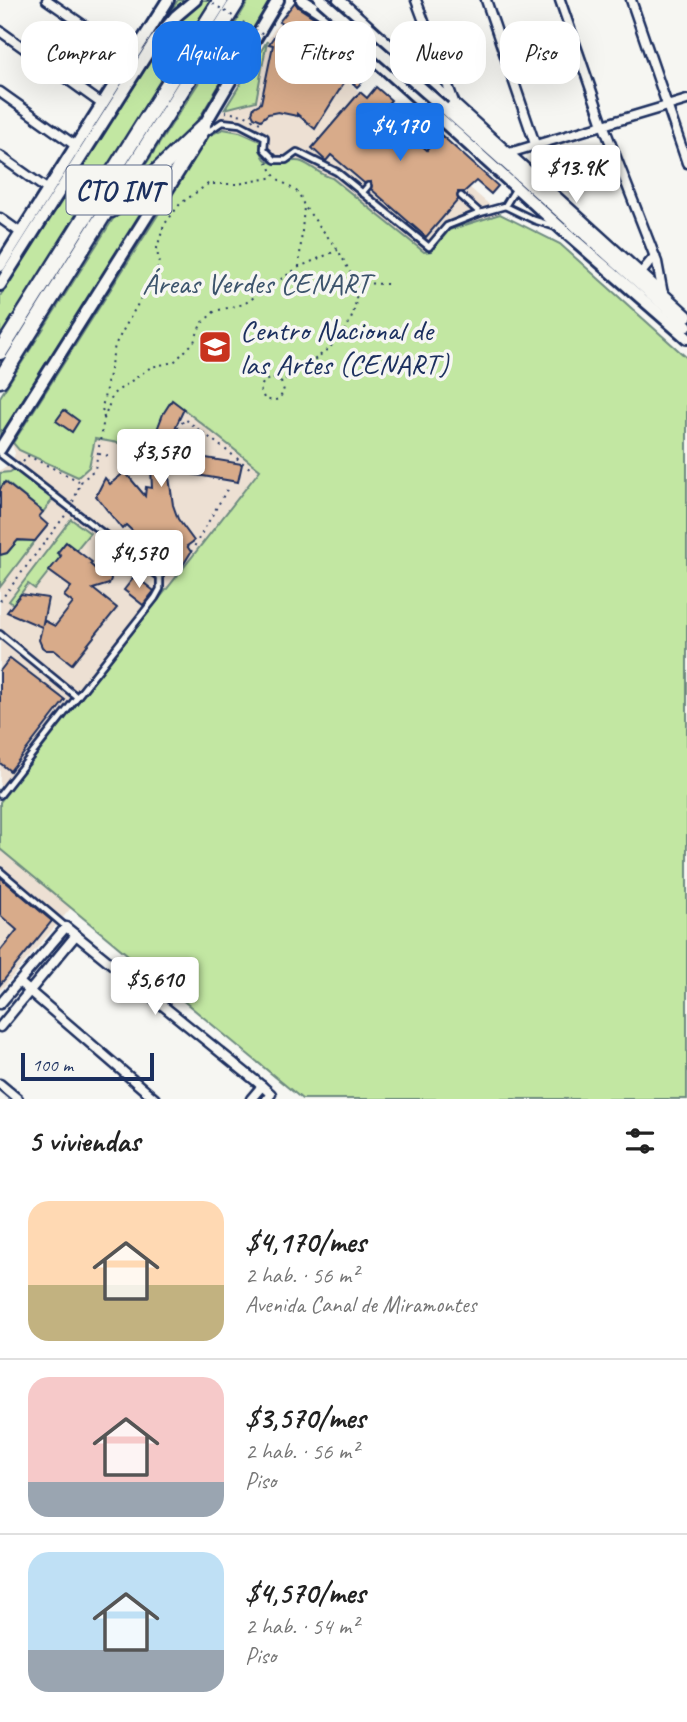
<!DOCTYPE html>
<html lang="es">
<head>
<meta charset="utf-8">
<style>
	:root { --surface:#fff; --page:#f6f6f6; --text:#222; --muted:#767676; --line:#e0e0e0; --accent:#1a73e8 }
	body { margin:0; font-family:Caveat,sans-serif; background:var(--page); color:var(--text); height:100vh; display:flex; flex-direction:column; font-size:26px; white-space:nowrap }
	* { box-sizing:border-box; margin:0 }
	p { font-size:23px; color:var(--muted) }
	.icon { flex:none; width:38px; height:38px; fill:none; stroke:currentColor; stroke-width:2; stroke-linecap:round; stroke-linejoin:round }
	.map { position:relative; height:1099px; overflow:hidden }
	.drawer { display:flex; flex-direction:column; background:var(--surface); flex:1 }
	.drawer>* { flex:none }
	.top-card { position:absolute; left:21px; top:21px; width:646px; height:63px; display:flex; gap:14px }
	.scale { position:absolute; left:21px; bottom:18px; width:133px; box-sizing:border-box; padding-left:7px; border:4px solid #1b2f5e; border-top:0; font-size:19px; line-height:24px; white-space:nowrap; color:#1b2f5e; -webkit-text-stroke:5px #f6f6f2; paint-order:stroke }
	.price { position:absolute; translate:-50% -60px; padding:0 16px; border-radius:7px; background:#fff; color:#222; font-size:23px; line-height:46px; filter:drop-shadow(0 2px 4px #0008) }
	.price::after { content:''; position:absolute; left:50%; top:42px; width:21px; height:16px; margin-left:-10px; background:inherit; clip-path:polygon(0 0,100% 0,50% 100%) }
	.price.selected { background:var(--accent); color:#fff }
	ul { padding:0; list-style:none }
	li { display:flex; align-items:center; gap:21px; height:175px; padding:0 28px }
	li+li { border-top:2px solid var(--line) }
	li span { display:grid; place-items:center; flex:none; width:196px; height:140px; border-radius:21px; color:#555 }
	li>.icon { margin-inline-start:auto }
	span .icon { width:84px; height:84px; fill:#fffc; stroke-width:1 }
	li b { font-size:30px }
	h2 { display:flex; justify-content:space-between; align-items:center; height:84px; padding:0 28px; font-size:30px }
	.tag { padding:0 24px; border-radius:21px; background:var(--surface); box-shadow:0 7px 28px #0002; font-size:24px; line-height:63px }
	.tag.selected { background:var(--accent); color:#fff }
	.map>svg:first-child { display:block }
</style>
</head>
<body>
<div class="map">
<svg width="687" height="1099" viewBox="0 0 687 1099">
	<rect width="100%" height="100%" fill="#f6f6f2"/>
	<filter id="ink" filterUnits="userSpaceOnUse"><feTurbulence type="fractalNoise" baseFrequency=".0143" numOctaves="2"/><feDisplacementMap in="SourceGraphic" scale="14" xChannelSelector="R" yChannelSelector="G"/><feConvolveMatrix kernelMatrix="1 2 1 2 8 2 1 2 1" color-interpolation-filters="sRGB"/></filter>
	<g filter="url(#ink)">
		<!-- built -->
		<g fill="#ede0d3">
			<path d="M279 22 500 214 449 230 0 802V470L12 463 15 453 12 445Z"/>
			<path d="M0 849 71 908 0 991Z"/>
		</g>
		<!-- green -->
		<g fill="#c2e7a2" stroke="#6e8b80" stroke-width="2">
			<path d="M178 0H211L0 340V296L161 44 153 38Z"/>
			<path d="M249 0H271L200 117 182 139 128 192 221 48Z"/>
			<path d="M267 41 256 101 225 109Z"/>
			<path d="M223 129 240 132 260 141C261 178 288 156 302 162 314 167 318 174 332 178L424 252 432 251 449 230 500 214 560 244 687 358V1099H302L0 849V802L260 470 172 400C162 415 156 430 153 449L95 439 89 467 78 477 19 450 13 443 208 136Z"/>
			<path d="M172 165 0 436V397L113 219Z"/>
			<path d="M15 469 53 499 43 512 6 482 0 489V473L10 472Z"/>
			<path d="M71 519 90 533 76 550 65 543 58 553 61 556 35 589 28 584 13 604 9 601Z"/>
			<path d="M17 541H35L0 587V555L7 553Z"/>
		</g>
		<!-- building -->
		<g fill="#d8ab8a" stroke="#1b2f5e" stroke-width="2">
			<path d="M295 2 298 7 323 23 339 38 334 44 344 54 327 73 337 82 354 63 368 76 357 87 347 78 315 129 297 114V116L278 112 268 114 261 120 254 117 252 113 254 107 261 103 273 45 269 44 282 24 279 22Z"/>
			<path d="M376 87 391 100 382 111 427 150 440 134 498 186 491 194 476 181 464 192H458V200L426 237 371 189V182L364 183 331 155 326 161 312 148 360 92 367 98Z"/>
			<path d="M172 400 184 409 176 426 170 452 242 464 238 482 168 470 173 505 178 519 194 541 187 546 191 552 183 565 180 557 165 538 153 545 145 543 126 525 122 529 96 496 105 478 110 484 125 472 145 496 146 487 152 488 151 467 139 464 142 447 153 449 155 435 163 414Z"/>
			<path d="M64 410 79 421 72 432 56 421Z"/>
			<path d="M5 482 43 512 39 517 48 525 35 541 18 540 7 553 0 555V489Z"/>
			<path d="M66 542 92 562 90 564 100 573 110 575 111 579 109 584 93 589 117 608 72 664 54 650H46L42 647 39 640 42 627 7 612 21 594 48 598 43 623 45 621 55 626 73 603 64 596 71 587 49 571 61 556 57 553Z"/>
			<path d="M135 576 154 591 143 605 124 590Z"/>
			<path d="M10 658 65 700 10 771 0 763V671Z"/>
			<path d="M0 877 52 921 0 985V951L17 930 0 915Z"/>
		</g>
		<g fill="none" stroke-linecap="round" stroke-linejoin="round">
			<defs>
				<g id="service">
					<path d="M362 193 368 186"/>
					<path d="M461 196 480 213 505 206 516 188"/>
					<path d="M161 199 168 194 206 133 222 122 240 124 265 137 264 149 275 160H286L297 152 337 172 429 247 447 226 480 213"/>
					<path d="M505 206 534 220 556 227"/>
					<path d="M0 454 160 577V589L155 598 0 795"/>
					<path d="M0 634 77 697"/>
					<path d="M0 871 66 927"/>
				</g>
				<g id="minor">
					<path d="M47 0 131 58"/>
					<path d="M416 0 454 102"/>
					<path d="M486 0 535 144"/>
					<path d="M560 0 603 124 657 262 663 294"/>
					<path d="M631 0 687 163"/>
					<path d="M0 31 102 104"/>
					<path d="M0 92 76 146"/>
					<path d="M509 153 687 100"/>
					<path d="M0 156 48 190"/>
					<path d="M0 218 21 233"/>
					<path d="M641 273 655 256"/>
					<path d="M19 982 155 1099"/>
					<path d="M0 1004 66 927 262 1086 271 1094 267 1099"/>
					<path d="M0 1027 76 935"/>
					<path d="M0 1084 18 1099"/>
					<path d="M251 1099 262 1086"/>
				</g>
				<path id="tertiary" d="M339 0 687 316"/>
				<g id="secondary">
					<path d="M302 0 328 17 562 229 687 338"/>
					<path d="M386 67 392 66 397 60 396 49"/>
					<path d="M397 74 405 67 415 68"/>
					<path d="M444 108 687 326"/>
					<path d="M0 266 168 0"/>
					<path d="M0 285 155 41 176 16 195 0"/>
					<path d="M0 449 203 127 278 0"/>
				</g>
				<g id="motorway">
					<path d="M111 210 129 198 203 127"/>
					<path d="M0 352 221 0"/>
					<path d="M0 380 238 0"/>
				</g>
			</defs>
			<!-- service casing -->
			<use href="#service" stroke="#1b2f5e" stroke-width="10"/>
			<!-- minor casing -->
			<use href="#minor" stroke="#1b2f5e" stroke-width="13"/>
			<!-- tertiary casing -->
			<use href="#tertiary" stroke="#1b2f5e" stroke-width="15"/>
			<!-- secondary casing -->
			<use href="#secondary" stroke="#1b2f5e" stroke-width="16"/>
			<!-- motorway casing -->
			<use href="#motorway" stroke="#1b2f5e" stroke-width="19"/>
			<!-- path -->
			<g stroke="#1b2f5e" stroke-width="2" stroke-dasharray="2 5" stroke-linecap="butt">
				<path d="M225 112 244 115 262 124"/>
				<path d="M267 162 275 177 299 193 304 206 338 250 356 283 388 284"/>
				<path d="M299 267 304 207"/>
				<path d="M281 382 273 378 264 381 260 389 264 398 272 401 279 399 284 391 281 382C319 356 361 336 356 283"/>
				<path d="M104 418 102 408 115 345 159 266 157 248 164 225 180 204 208 184H238L275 177"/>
				<path d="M173 434 185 419 251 469"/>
				<path d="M99 454 109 456"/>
				<path d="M23 462 28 456 79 481"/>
				<path d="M73 502 81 482 95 469 104 419 113 394 151 367 174 362 194 342 201 324 215 311 244 304 299 267 338 250"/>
				<path d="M191 552 229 486"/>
				<path d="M0 601 67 513"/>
			</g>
			<!-- service -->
			<use href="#service" stroke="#f6f6f2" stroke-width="4.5"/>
			<!-- minor -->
			<use href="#minor" stroke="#f6f6f2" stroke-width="8"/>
			<!-- tertiary -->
			<use href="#tertiary" stroke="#f6f6f2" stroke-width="10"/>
			<!-- secondary -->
			<use href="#secondary" stroke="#f6f6f2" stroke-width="10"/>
			<!-- motorway -->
			<use href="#motorway" stroke="#f6f6f2" stroke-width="14"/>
			<defs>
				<path id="secondary-bridge" d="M321 0 444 108"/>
			</defs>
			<!-- secondary-bridge casing -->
			<use href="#secondary-bridge" stroke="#1b2f5e" stroke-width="16" stroke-linecap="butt"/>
			<!-- path-bridge -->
			<path stroke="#1b2f5e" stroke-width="2" stroke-dasharray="2 5" stroke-linecap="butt" d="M207 0 265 36"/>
			<!-- secondary-bridge -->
			<use href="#secondary-bridge" stroke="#f6f6f2" stroke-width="10"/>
		</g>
	</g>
	<!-- icons -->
	<defs>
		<symbol id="university-square" viewBox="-11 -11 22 22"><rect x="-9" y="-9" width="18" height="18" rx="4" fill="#c8321e" stroke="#f6f6f2"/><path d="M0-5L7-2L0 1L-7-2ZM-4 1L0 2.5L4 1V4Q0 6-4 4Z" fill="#fff"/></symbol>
	</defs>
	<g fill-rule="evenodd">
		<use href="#university-square" x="196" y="328" width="38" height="38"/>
	</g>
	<g text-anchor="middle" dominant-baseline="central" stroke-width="7" stroke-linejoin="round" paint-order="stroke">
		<!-- shield labels -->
		<rect fill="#f6f6f2" stroke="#5d6b8a" stroke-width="2" x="66.5" y="165.5" width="105" height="49" rx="5"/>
		<g font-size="28" font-weight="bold" fill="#1b2f5e">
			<text x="119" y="190">CTO INT</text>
		</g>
		<!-- park labels -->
		<g font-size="30" fill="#3c546c" stroke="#f6f6f2">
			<text x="256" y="283">Áreas Verdes CENART</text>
		</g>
		<!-- poi labels -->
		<g font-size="30" fill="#1b2f5e" stroke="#f6f6f2" text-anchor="start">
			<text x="240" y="330">Centro Nacional de<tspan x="240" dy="34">las Artes (CENART)</tspan></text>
		</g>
	</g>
</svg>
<div class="scale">100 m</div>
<b class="price selected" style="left:400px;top:163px">$4,170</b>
<b class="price" style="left:576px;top:205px">$13.9K</b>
<b class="price" style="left:161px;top:489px">$3,570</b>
<b class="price" style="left:139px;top:590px">$4,570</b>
<b class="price" style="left:155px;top:1017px">$5,610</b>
<div class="top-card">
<a class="tag">Comprar</a>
<a class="tag selected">Alquilar</a>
<a class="tag">Filtros</a>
<a class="tag">Nuevo</a>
<a class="tag">Piso</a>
</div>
</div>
<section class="drawer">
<h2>5 viviendas<svg class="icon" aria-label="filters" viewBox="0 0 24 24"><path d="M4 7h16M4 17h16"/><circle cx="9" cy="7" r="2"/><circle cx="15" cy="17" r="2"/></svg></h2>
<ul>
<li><span style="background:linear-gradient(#ffd9b3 60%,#c2b280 0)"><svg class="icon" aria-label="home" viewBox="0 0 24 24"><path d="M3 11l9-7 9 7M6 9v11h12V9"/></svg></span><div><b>$4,170/mes</b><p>2 hab. · 56 m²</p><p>Avenida Canal de Miramontes</p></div></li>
<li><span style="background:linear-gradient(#f6c9c9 75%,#9aa5b1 0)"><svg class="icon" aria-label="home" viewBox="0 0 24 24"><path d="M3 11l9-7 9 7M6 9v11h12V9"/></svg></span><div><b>$3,570/mes</b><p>2 hab. · 56 m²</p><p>Piso</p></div></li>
<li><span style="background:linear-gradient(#bfe0f5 70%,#9aa5b1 0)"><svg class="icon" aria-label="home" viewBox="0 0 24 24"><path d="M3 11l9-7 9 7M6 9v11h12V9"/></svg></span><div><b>$4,570/mes</b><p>2 hab. · 54 m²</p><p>Piso</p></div></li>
</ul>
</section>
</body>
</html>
